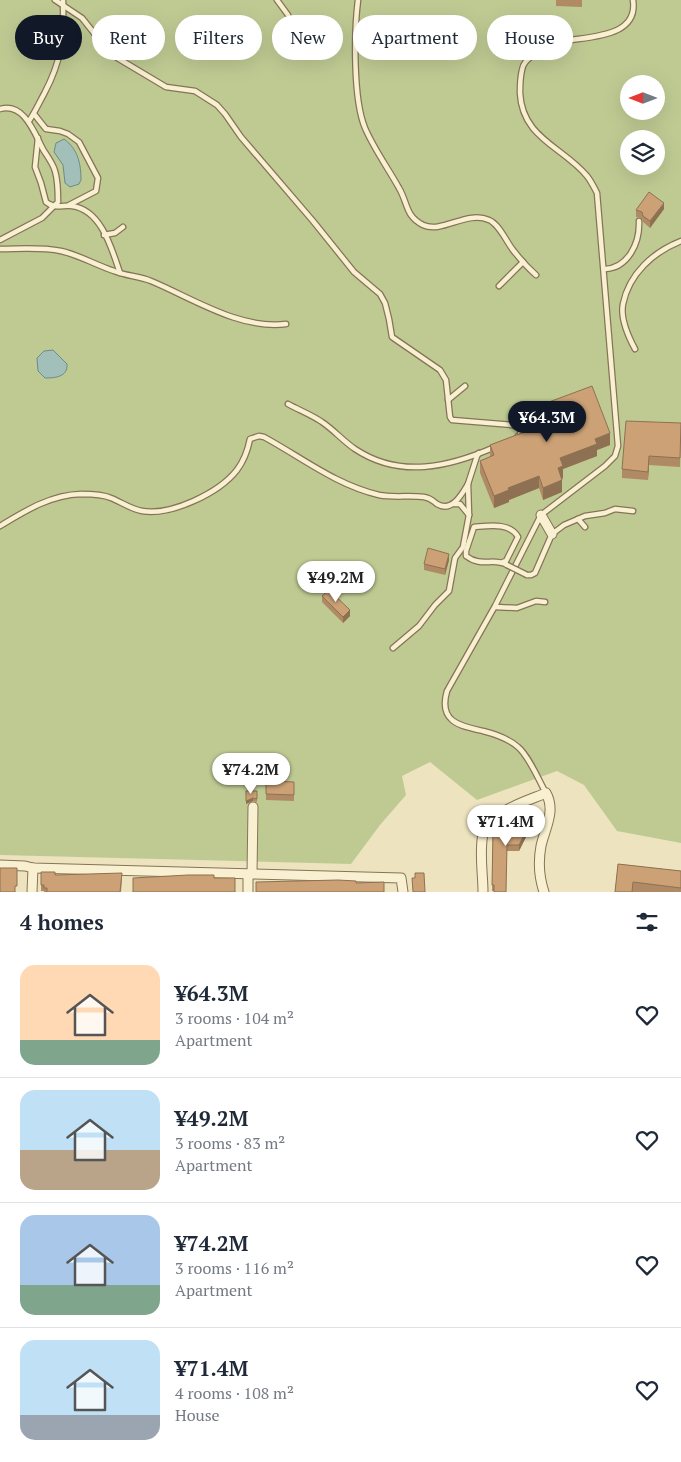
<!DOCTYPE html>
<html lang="en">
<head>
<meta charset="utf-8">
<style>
	:root { --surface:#fff; --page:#f6f6f7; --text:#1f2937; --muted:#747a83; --line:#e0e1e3; --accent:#111827 }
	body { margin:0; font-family:"PT Serif",serif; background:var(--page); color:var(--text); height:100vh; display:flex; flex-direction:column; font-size:19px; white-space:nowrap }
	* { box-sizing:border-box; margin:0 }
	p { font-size:16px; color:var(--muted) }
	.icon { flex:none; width:28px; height:28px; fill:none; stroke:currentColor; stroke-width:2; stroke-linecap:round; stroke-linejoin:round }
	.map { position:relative; height:892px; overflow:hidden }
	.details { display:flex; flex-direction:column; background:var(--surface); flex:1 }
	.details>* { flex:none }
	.hud { position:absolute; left:15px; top:15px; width:651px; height:45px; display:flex; gap:10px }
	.needle { width:32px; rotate:270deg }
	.controls { position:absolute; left:620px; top:75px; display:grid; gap:10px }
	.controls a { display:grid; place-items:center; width:45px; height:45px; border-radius:50%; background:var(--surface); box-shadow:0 5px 20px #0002; font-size:25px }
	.price { position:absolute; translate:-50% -42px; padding:0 11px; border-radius:18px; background:#fff; color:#222; font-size:16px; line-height:32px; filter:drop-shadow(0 1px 2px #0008) }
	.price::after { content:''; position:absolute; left:50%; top:30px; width:15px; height:11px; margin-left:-8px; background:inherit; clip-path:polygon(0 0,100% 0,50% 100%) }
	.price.selected { background:var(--accent); color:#fff }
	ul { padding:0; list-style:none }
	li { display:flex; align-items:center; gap:15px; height:125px; padding:0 20px }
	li+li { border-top:1px solid var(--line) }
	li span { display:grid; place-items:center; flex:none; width:140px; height:100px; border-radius:15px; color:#555 }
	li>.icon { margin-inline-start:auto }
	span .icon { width:60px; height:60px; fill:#fffc; stroke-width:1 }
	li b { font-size:21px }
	h2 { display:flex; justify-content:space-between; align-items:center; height:60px; padding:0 20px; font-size:21px }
	.chip { padding:0 18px; border-radius:22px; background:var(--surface); box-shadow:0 5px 20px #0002; font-size:18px; line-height:45px }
	.chip.selected { background:var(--accent); color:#fff }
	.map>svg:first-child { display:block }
</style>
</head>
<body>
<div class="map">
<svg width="681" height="892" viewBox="0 0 681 892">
	<rect width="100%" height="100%" fill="#ede3bf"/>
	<!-- green -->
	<path fill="#bfca93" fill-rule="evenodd" d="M0 0H681V843L617 831 584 785 557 771 477 800 430 762 402 776 406 795 380 825 351 864 0 855ZM629 84H656V111H629ZM629 139H656V166H629Z"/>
	<!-- water -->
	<g fill="#a2bfb9" stroke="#6a8c87">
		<path d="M64 139C78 149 81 164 81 180L79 184 70 187 65 183 63 165 54 152 56 143Z"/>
		<path d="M53 350 67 364C68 377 55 378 45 378L38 371 37 358 44 351Z"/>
	</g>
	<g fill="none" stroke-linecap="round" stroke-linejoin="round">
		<defs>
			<g id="lane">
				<path d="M55 0 82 18 109 52 114 56 166 87 195 91 217 105 225 114 241 137 313 221 354 272 380 294 385 303 389 319 392 337 440 370 446 380 450 417 452 420 512 425 518 427 521 431 520 435 518 436"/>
				<path d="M277 0 288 15"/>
				<path d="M358 0C354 32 353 99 365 128 374 149 388 168 399 188 408 203 405 216 423 225 442 234 467 210 489 220 499 224 506 241 513 250 520 259 527 267 536 275"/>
				<path d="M0 109C25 102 35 135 44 151 48 157 53 164 55 171 58 181 58 191 58 202L42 218 0 240"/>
				<path d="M34 114 46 129 60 131 68 134 79 142 98 178 96 191 69 205"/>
				<path d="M29 121C35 112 39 103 44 94 62 60 64 38 63 0"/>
				<path d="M38 138 35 167 41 183 46 202C54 209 63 205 72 206 102 210 112 250 120 273"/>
				<path d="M104 235 115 233 123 227"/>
				<path d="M0 249C20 249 41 247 61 251 79 255 96 265 114 271 126 276 139 276 151 281 192 298 240 330 286 324"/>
				<path d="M605 269C628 268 640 243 639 221"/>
				<path d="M499 286 523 262"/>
				<path d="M635 349C628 336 620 319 623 304 629 274 653 252 681 241"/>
				<path d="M448 400 465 386"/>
				<path d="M288 404C299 410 312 415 322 422 334 430 343 441 355 449 400 479 449 467 495 447"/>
				<path d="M454 504H460L469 515"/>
				<path d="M578 519 585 527"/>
				<path d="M0 526C25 511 50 495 81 494 90 494 102 494 111 498 121 502 131 509 142 511 171 516 219 493 237 470 243 462 248 449 250 439L259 436 264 437C301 457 336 485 379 495 394 498 409 495 424 497 431 498 433 501 437 504 452 513 462 494 468 484"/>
				<path d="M503 562 506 561 518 537C510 522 488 526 474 527L466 551V556C482 568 493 557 507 565"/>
				<path d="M527 575H531L535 573 552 534 564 525 585 516 605 513 615 509 633 511"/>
				<path d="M495 607 517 608 536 601 545 602"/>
				<path d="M393 648 419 626 435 605 449 591 455 558 463 547 469 515 468 484 477 456 479 453"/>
				<path d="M546 793C539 781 529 756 518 747 509 739 495 734 483 731 460 726 438 722 447 691L495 606 541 515 605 466 615 456 618 446 597 193C594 187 591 181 587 176 563 147 522 138 520 93 520 86 520 78 522 70 523 63 527 60 533 55 541 49 550 44 560 42 586 36 639 39 633 0"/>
			</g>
			<g id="street">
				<path d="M541 515 552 534"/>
				<path d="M0 865 25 866 33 868 401 878 403 892"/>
				<path d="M252 874 253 807"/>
				<path d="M32 892 33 868"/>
				<path d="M248 892V874"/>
				<path d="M483 892C483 874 479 852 483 834 489 812 527 801 546 793 556 811 545 828 541 846 538 862 539 877 544 892"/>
			</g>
		</defs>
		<!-- lane casing -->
		<use href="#lane" stroke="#857457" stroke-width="7"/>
		<!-- street casing -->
		<use href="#street" stroke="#857457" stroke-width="11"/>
		<!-- lane -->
		<use href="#lane" stroke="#f8f0d1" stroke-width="4.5"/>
		<!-- street -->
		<use href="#street" stroke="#f8f0d1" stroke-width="9"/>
		<defs>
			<path id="lane-bridge" d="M507 565 527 575"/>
		</defs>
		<!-- lane-bridge casing -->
		<use href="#lane-bridge" stroke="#857457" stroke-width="7" stroke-linecap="butt"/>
		<!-- lane-bridge -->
		<use href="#lane-bridge" stroke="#f8f0d1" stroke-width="4.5"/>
	</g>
	<!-- wall -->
	<g fill="#af8a65">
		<path d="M556 0H582V7L556 6Z"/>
		<path d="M664 209 650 228 643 222 642 218 636 217V210Z"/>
		<path d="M541 405 610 445 597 450V456L563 469V478L562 479V492L543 500 539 488 509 500V502L494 508 480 473V461L490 457V445L544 424 541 417Z"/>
		<path d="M681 423 680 467 649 465 648 480 622 478V469Z"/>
		<path d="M449 560 445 575 424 570V564Z"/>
		<path d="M322 596 350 616 343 623 322 602Z"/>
		<path d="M266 781 294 782V801L266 800Z"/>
		<path d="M257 791V802L253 801 246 804Z"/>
		<path d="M526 814V837L519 851H507L494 891H492L493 831H501L506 818Z"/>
		<path d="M618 864 681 871V892H615Z"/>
		<path d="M41 872 55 875 122 879 121 892H44V891H41Z"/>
	</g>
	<!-- shaded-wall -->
	<g fill="#8e7152">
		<path d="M664 203V209L650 228V221Z"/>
		<path d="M610 433V445L597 450V456L563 469V478L558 480V468L560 458 595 439Z"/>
		<path d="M649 456V465L648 480V472Z"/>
		<path d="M539 476V488L509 500V502L494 508V496L508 488Z"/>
		<path d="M562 480V492L543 500V488Z"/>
		<path d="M449 554V560L445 575V569Z"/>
		<path d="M350 610V616L343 623V617Z"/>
		<path d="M253 798V801L246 804V801Z"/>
		<path d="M526 831V837L519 851V845Z"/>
	</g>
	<!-- building -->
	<g fill="#cba175" stroke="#8e7152">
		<path d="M649 192 664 203 650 221 643 216 642 212 636 210Z"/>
		<path d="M592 386 610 433 595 439 597 444 560 458 563 466 558 468 562 480 543 488 539 476 508 488 509 490 494 496 480 461 494 455 490 445 548 423 541 405Z"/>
		<path d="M626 421 681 423 680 458 649 456 648 472 622 469Z"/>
		<path d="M428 548 449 554 445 569 424 564Z"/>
		<path d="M329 590 350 610 343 617 322 596Z"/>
		<path d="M266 781 294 782V795L266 794Z"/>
		<path d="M246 791H257V799L253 798 246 801Z"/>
		<path d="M526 814V831L519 845H507L506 892H494V885H492L493 831H501V818H506V815Z"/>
		<path d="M618 864 681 871V888L633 882 632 892H615Z"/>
		<path d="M0 868H17V886H15V892H0Z"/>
		<path d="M41 872H55V875L122 873 120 892H47V888H44V885H41Z"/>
		<path d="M415 873H424L425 892H413L412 878H415Z"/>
		<path d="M188 875H214V878H235V892H133V878Z"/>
		<path d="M338 880 356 881V883L384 882V892H256V882Z"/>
	</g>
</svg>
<div class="controls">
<a><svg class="needle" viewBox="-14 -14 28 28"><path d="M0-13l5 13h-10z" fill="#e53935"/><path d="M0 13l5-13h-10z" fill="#747a83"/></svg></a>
<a><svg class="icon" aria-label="layers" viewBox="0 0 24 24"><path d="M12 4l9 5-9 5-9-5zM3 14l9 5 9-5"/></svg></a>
</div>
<b class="price selected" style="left:547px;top:443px">¥64.3M</b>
<b class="price" style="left:336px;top:603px">¥49.2M</b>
<b class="price" style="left:251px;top:795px">¥74.2M</b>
<b class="price" style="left:506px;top:847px">¥71.4M</b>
<div class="hud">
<a class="chip selected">Buy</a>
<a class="chip">Rent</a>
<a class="chip">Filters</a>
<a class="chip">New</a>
<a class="chip">Apartment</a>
<a class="chip">House</a>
</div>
</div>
<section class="details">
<h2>4 homes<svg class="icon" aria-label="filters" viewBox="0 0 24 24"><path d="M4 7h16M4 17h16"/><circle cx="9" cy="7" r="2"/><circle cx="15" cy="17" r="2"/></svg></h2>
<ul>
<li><span style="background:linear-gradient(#ffd9b3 75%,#7fa58c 0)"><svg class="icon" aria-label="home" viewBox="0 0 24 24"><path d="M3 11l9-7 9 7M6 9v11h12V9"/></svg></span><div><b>¥64.3M</b><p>3 rooms · 104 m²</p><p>Apartment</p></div><svg class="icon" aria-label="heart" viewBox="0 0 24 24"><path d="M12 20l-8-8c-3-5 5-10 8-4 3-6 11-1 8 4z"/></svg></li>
<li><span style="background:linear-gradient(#bfe0f5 60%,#b9a48a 0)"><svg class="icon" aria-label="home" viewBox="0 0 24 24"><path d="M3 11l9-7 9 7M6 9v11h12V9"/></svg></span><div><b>¥49.2M</b><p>3 rooms · 83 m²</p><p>Apartment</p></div><svg class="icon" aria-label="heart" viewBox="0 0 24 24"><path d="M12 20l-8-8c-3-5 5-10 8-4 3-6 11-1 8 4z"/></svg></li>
<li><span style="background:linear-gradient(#a9c7e8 70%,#7fa58c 0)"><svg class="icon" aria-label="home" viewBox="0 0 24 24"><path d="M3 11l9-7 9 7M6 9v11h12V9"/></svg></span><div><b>¥74.2M</b><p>3 rooms · 116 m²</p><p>Apartment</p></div><svg class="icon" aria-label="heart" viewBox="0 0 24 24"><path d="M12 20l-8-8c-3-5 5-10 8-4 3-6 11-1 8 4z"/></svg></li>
<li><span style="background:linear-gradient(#bfe0f5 75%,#9aa5b1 0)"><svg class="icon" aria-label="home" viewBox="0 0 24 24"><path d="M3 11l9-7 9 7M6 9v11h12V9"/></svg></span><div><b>¥71.4M</b><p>4 rooms · 108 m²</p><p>House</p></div><svg class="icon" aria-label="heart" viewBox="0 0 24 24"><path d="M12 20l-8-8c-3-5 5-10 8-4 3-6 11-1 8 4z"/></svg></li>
</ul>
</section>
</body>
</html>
